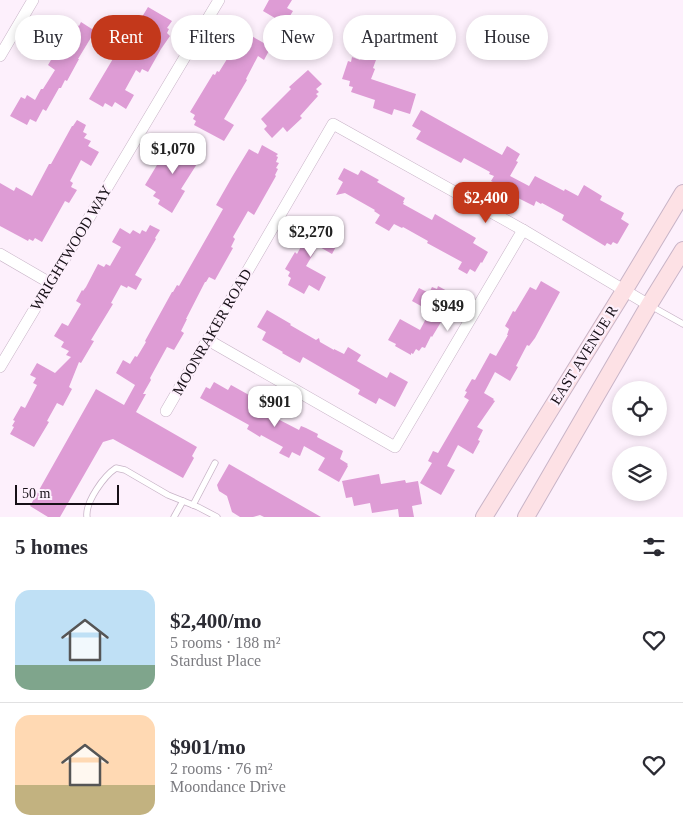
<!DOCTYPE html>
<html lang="en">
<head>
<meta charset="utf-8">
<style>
	:root { --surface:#fff; --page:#f2f2f3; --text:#2b2b33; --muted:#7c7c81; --line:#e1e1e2; --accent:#c3381b }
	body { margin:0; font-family:"Times New Roman",serif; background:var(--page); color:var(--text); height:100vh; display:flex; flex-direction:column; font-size:19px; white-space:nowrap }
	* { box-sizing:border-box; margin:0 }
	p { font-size:16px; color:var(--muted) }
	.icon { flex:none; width:28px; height:28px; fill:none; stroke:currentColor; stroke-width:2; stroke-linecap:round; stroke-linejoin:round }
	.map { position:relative; height:517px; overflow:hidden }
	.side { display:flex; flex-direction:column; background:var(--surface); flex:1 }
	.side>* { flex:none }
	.guide { position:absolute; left:15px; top:15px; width:654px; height:45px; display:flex; gap:10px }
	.controls { position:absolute; left:612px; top:381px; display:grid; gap:10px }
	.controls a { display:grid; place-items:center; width:55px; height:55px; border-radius:50%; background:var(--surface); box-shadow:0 2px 8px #0003; font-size:25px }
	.scale { position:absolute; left:15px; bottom:12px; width:104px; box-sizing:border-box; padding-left:5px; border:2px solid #171017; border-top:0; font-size:14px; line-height:18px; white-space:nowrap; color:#171017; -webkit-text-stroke:4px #fdf0fc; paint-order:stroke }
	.price { position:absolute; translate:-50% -42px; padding:0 11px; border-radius:10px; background:#fff; color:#222; font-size:16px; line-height:32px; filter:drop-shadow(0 1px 2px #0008) }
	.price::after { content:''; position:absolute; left:50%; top:30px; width:15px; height:11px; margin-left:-8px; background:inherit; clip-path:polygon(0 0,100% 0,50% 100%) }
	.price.active { background:var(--accent); color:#fff }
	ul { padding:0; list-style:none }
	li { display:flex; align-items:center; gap:15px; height:125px; padding:0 15px }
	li+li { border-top:1px solid var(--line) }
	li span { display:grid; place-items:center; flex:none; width:140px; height:100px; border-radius:15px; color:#555 }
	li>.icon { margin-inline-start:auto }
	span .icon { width:60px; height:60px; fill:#fffc; stroke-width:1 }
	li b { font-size:21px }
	h2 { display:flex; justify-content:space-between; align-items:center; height:60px; padding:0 15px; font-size:21px }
	.chip { padding:0 18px; border-radius:22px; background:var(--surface); box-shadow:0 2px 8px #0003; font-size:18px; line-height:45px }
	.chip.active { background:var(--accent); color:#fff }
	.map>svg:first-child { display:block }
</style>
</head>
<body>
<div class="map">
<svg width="683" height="517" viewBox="0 0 683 517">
	<rect width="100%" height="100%" fill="#fdf0fc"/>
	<!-- building -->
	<g fill="#de9cd5">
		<path d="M269 0H292L287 8 293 11 285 24 263 11Z"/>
		<path d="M148 7 172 21 167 28 169 29 167 33 170 36 161 49 148 72 142 69 140 73 136 70 125 90 134 95 126 109 115 102 112 107 105 103 103 107 89 99 117 52H118L119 50 125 53 136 34 133 32Z"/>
		<path d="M59 21 69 27 72 22 79 26 81 22 95 31 78 59H79L67 81 65 80 61 88H59L46 111 43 109 36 122 30 119 27 125 10 116 21 97 25 99 27 95 35 100 41 89H43L55 70 48 65 51 60 40 54 52 35 50 34Z"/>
		<path d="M248 34 271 47 264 60 258 56 246 79 247 80 224 119 234 125 224 141 194 125 196 121 193 119 195 115 190 112 210 79 213 74 215 75 217 71 219 72 232 51 228 49 235 36 241 39 242 36 246 38Z"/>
		<path d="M362 56 376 60 373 68 375 69 371 79 416 94 410 114 394 109 392 115 373 108 375 100 351 92 353 87 349 86 350 81 342 79 348 61 351 62 352 57 360 60Z"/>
		<path d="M308 70 322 84 316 89 319 92 316 94 318 96 300 116 302 118 287 132 283 127 272 138 264 129 267 126 261 119 291 89 289 87Z"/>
		<path d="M421 110 502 155 507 146 520 154 516 161 518 162 510 176 529 186 535 176 564 191 565 189 578 196 584 185 602 196 600 200 624 213 621 219 629 224 618 243 617 244 613 242 611 245 607 243 605 246 562 220 564 215 542 203 541 204 536 201 534 206 518 198V196L491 181 494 176 489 174 490 172 464 158 461 163 416 139 421 131 412 126Z"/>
		<path d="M77 120 86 125 83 132 87 134 84 138 91 141 88 146 99 152 91 166 81 160 70 181 73 183 71 187 77 190 69 203 65 201 42 242 35 238 33 241 29 239 28 241 0 226V183L14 191 16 187 32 196 49 164H51L72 126H73Z"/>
		<path d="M178 142 202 156 181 189 185 191 172 213 158 204 160 200 153 196 156 192 145 185 169 145 174 148Z"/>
		<path d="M262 145 278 154 276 156 278 157 276 162 279 163 276 168 278 169 275 175 276 176 254 215 248 211 233 237 235 239 231 247 233 248 215 280 209 277 206 282H205L186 319H187L181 331 184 333 174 350 167 347 150 378 151 380 143 394H146L136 412 197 447 192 456 194 458 183 478 113 439 103 442 60 517H48L30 506 96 389 124 405 135 385 116 373 123 360 130 364 135 356 137 357 146 342 145 341 172 292H173L177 285 179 286 223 209 216 205 232 177 249 149 258 154Z"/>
		<path d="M344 168 358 175 361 170 379 180 377 182 405 198 403 202H404L403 204 432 220 435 214 476 238 473 243 488 252 482 263 481 262 475 272 470 269 467 274 458 269 462 262 427 243 428 241 403 227 402 228 394 224 389 231 375 223 380 215 374 211 375 210 345 193 336 195 343 182 338 179Z"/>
		<path d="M326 222 341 231 337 240 339 241 332 254 318 246 306 266 326 277 319 291 309 285 304 294 288 285 291 278 288 276 290 272 285 269 295 252 297 254 311 228 317 231 319 227 321 228Z"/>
		<path d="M150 225 160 230 155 238 156 239 135 275 142 279 136 290 128 286 127 288 121 285 111 303 113 304 91 340 94 341 81 363 79 362 69 387 72 389 63 406 57 403 47 421 49 422 34 447 10 434 14 427 12 426 15 421 13 420 21 406 25 408 37 385 33 383 36 378 30 375 37 363 55 373 71 357 66 355 69 351 61 347 64 342 54 336 62 323 68 326 81 304 76 301 82 290 83 291 86 287 98 264 104 267 106 264 110 266 121 247 112 242 120 228 130 234 133 230 140 234 142 230 146 232Z"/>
		<path d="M541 281 560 292 535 338 529 346 527 345 516 366 518 367 510 381 495 372 484 393 494 399 493 400 495 401 477 427 483 430 478 440 480 441 473 454 458 445 447 466 455 470 441 495 420 483 432 463 428 461 433 451 438 453 469 400 464 397 467 392 465 391 472 379 475 380 490 353 496 356 508 335H507L509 329 505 326 513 311 515 312 530 287 536 290Z"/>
		<path d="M438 286 449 292 448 293 450 294 446 300 450 302 448 306 450 307 432 337 431 336 425 348 422 347 419 351 416 349 413 354 411 353V355L395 346 396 344 388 340 400 319 420 330 430 311 412 301 419 288 429 293 432 287 437 289Z"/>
		<path d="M267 310 291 324 290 325 316 340 319 338 320 342 334 350V349L344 354 348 347 361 355 357 361 387 378 390 372 408 382 395 407 379 398 376 404 358 394 360 390 334 375 303 357 300 363 282 353 283 352 262 340 266 332 257 327Z"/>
		<path d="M214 382 228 390 231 385 249 395 248 397 273 411 270 415 299 430 301 426 306 428 318 434 317 437 343 451 340 459 348 464 347 465 348 466 339 482 318 470 325 458 304 446 300 456 292 452 289 458 279 453 283 447 261 435 260 437 247 429 249 425 200 398 206 387 210 389Z"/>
		<path d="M229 464 321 517H264L260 515 253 517H240L232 512 227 496 219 491 217 485Z"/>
		<path d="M379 474 381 484 405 480 406 483 418 481 422 504 412 506 414 517H399L398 509 372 513 370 503 354 506 352 497 346 498 342 481Z"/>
	</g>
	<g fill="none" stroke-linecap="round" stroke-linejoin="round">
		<defs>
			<g id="service">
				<path d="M651 306 683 324"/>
				<path d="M193 505 215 463"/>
				<path d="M87 517C85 502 104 476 116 468L125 470 168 495 198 507 217 517"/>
				<path d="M174 517 183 501"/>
			</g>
			<g id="minor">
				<path d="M0 56 33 0"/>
				<path d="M0 254 50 283"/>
				<path d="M208 340 395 447 523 230"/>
				<path d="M0 367 219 0"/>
				<path d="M166 411 333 124 523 230 649 305"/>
			</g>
			<g id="secondary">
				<path d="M484 517 624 291 683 193"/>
				<path d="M526 517 649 305 683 250"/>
			</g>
		</defs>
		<!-- service casing -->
		<use href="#service" stroke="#c8b4c7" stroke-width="7"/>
		<!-- minor casing -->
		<use href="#minor" stroke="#c8b4c7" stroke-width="12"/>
		<!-- secondary casing -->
		<use href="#secondary" stroke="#c8b4c7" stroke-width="18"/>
		<!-- service -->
		<use href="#service" stroke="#fff" stroke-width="5.5"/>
		<!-- minor -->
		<use href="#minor" stroke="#fff" stroke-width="11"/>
		<!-- secondary -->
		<use href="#secondary" stroke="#fde1e5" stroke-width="16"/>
	</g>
	<g text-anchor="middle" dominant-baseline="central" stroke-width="4.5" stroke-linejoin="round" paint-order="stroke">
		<!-- street labels -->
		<g font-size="15" fill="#171017" stroke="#fdf0fc">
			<text transform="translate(71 248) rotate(-59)">WRIGHTWOOD WAY</text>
			<text transform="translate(212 332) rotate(-60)">MOONRAKER ROAD</text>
			<text transform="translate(584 355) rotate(-58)">EAST AVENUE R</text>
		</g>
	</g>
</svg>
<div class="controls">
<a><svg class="icon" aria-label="locate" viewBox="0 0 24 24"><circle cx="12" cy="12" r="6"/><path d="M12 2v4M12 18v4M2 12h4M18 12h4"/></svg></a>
<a><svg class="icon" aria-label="layers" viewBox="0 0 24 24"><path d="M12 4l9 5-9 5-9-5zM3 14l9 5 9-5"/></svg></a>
</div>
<div class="scale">50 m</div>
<b class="price" style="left:173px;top:175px">$1,070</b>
<b class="price active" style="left:486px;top:224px">$2,400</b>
<b class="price" style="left:311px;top:258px">$2,270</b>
<b class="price" style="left:448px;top:332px">$949</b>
<b class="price" style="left:275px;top:428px">$901</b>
<div class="guide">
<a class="chip">Buy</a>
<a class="chip active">Rent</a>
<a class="chip">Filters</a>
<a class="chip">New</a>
<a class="chip">Apartment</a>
<a class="chip">House</a>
</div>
</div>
<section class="side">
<h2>5 homes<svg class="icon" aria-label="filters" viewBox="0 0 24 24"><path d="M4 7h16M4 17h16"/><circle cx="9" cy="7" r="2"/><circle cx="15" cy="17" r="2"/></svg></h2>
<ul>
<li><span style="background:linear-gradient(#bfe0f5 75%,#7fa58c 0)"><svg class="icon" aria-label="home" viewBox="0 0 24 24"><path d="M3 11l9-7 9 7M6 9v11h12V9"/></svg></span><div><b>$2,400/mo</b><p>5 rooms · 188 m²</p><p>Stardust Place</p></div><svg class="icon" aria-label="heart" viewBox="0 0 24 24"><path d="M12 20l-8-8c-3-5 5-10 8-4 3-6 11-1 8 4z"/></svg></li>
<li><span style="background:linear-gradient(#ffd9b3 70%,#c2b280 0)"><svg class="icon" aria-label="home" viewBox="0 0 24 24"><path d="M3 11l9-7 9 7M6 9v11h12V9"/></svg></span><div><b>$901/mo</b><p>2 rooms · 76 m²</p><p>Moondance Drive</p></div><svg class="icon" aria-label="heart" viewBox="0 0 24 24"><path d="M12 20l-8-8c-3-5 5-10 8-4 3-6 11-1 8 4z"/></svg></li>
</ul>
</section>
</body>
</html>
